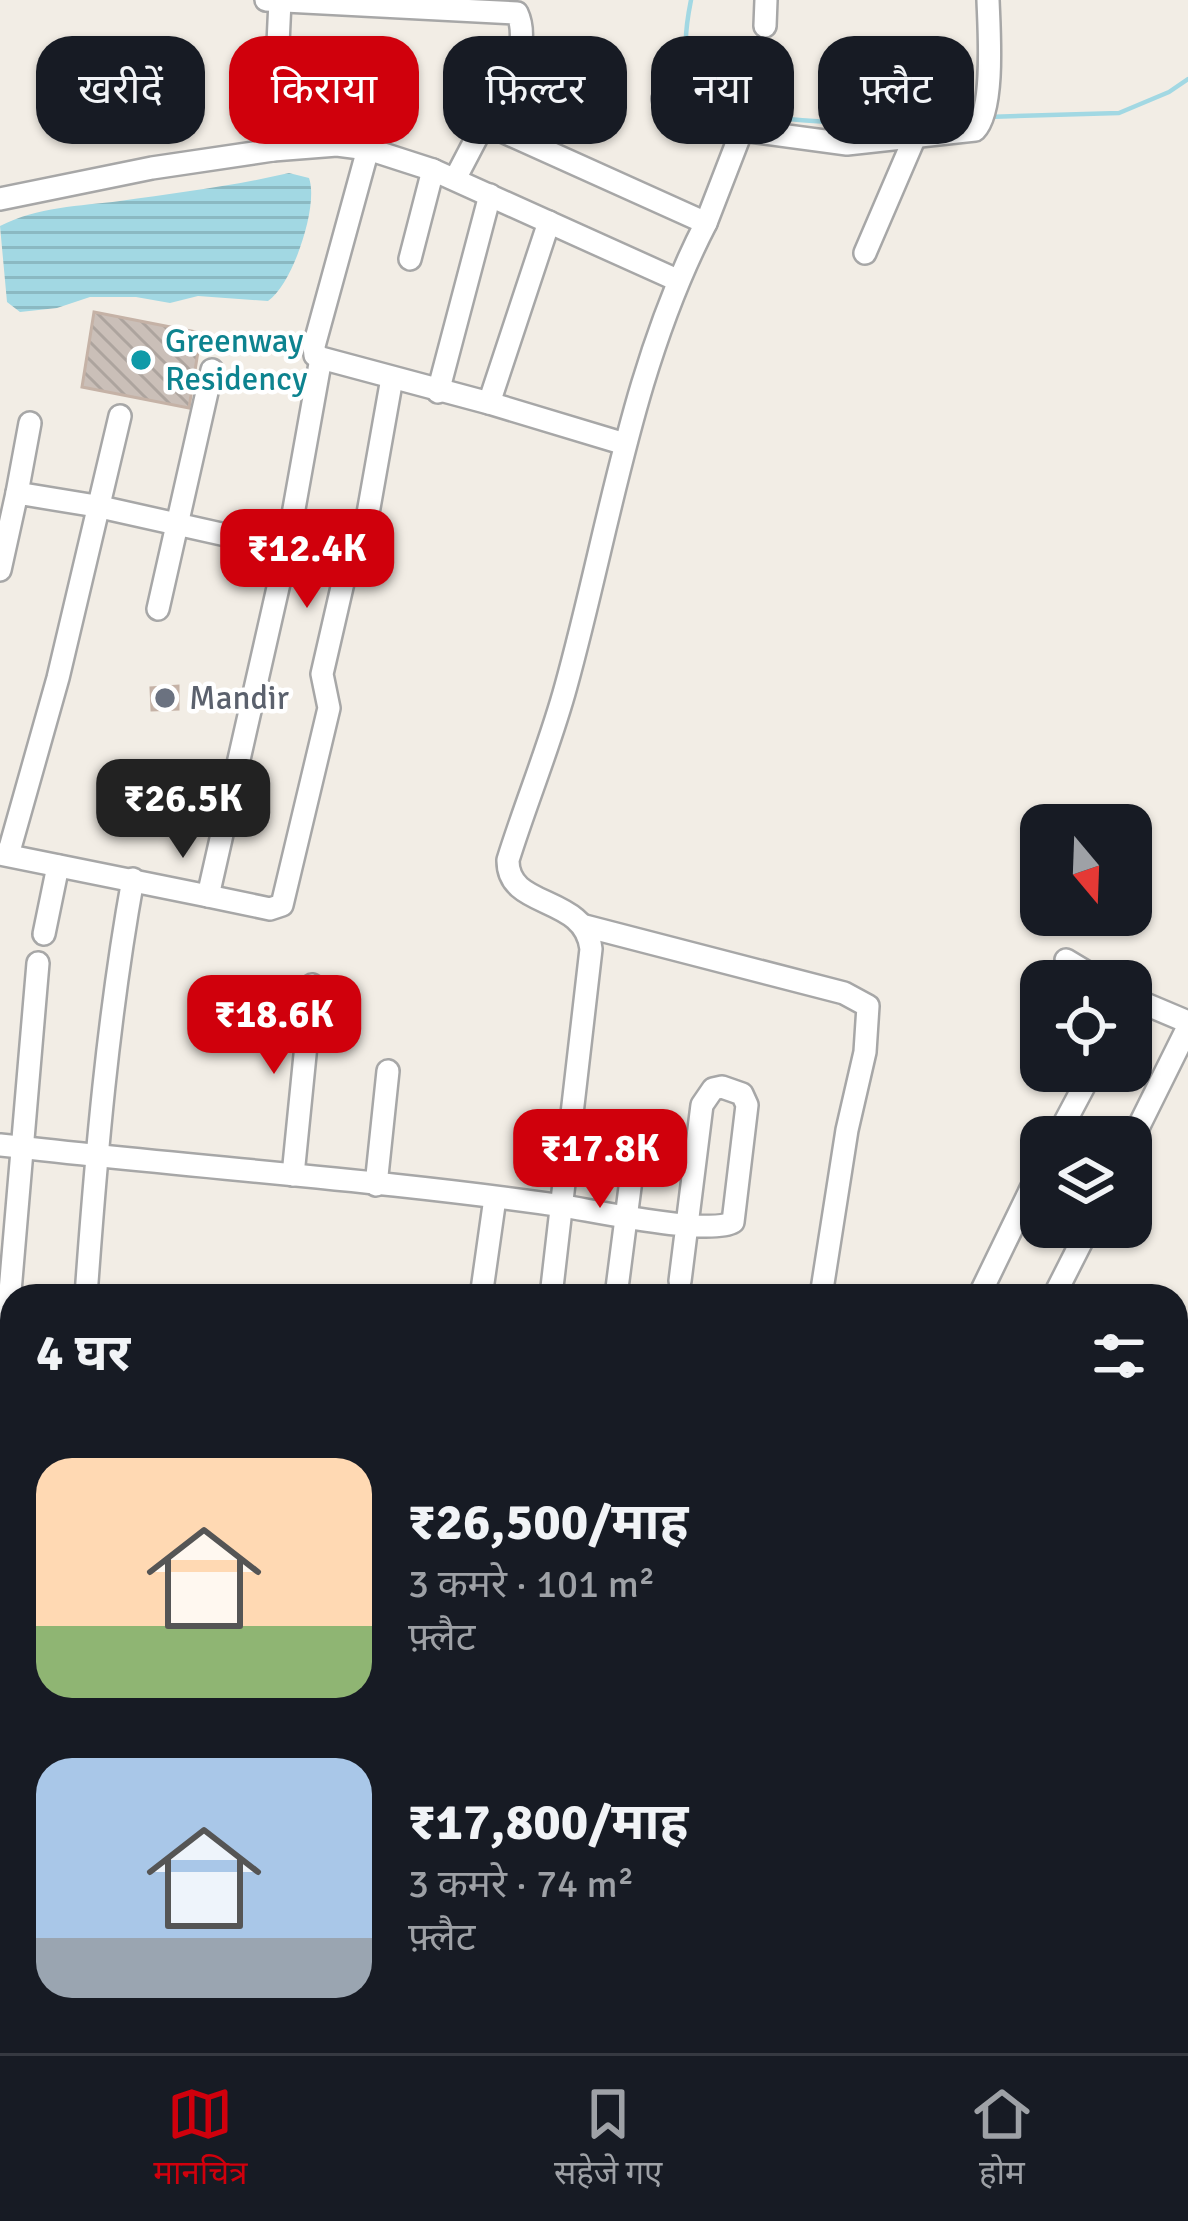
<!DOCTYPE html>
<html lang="hi">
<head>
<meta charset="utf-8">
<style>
	:root { --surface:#171b24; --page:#242831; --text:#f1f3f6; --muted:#9ea1a6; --line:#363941; --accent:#d0000c }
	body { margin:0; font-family:Signika,"Noto Sans Devanagari",sans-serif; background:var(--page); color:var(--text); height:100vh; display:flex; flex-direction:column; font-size:45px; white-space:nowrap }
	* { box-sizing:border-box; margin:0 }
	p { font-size:39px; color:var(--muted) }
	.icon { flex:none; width:66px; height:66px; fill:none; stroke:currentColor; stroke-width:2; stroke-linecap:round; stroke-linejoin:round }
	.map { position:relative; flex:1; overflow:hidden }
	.sheet { position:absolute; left:0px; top:1284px; width:1188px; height:771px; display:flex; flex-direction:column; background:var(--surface); border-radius:36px 36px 0 0; box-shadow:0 3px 9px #0004 }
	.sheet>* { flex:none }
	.top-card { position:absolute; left:36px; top:36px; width:1116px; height:108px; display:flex; gap:24px }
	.needle { width:78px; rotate:161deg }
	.fabs { position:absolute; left:1020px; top:804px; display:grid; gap:24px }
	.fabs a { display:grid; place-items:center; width:132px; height:132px; border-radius:24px; background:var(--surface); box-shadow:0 3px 9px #0004; font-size:60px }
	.price { position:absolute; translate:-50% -102px; padding:0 27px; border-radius:24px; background:var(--accent); color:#fff; font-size:39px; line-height:78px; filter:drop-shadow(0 3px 6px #0008) }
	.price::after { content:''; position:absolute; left:50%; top:72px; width:36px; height:27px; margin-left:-18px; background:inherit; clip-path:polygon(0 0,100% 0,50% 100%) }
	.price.selected { background:#222; color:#fff }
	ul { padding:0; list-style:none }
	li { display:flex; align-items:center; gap:36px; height:300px; padding:0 36px }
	li span { display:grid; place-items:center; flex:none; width:336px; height:240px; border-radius:36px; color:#555 }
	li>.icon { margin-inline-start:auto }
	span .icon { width:144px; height:144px; fill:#fffc; stroke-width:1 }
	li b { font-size:51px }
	h2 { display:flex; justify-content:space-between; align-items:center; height:144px; padding:0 36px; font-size:51px }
	.pill { padding:0 42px; border-radius:36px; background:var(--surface); box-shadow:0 3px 9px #0004; font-size:42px; line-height:108px }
	.pill.selected { background:var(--accent); color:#fff }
	.dock { display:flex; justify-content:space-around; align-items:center; height:168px; border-top:3px solid var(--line); background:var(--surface); font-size:33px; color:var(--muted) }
	.dock a { display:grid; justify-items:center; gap:6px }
	.dock .selected { color:var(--accent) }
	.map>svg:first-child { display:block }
</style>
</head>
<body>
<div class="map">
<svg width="1188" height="2053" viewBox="0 0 1188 2053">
	<defs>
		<pattern id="water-rules" width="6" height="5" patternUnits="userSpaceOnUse" patternTransform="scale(3)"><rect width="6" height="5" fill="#a2d8e3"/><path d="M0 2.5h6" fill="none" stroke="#8bb9c2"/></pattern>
		<pattern id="building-back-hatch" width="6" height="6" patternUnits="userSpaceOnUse" patternTransform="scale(3)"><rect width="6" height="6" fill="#cabfb8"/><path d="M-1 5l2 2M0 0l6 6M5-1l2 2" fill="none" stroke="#ada49e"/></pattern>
	</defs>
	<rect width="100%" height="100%" fill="#f2ede5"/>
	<!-- water -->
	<path fill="url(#water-rules)" d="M289 173 309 178C319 205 293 284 268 301L198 296 170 303 136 297H90L57 308 20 312 7 302 0 226C37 207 80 206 120 201 177 193 233 186 289 173Z"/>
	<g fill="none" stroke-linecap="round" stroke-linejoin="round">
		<!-- stream -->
		<g stroke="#a2d8e3" stroke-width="4.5">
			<path d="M691 0C686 25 680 60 698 81 746 140 904 119 976 117"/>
			<path d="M987 117 1119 113 1169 92 1188 79"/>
		</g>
	</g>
	<!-- building -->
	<g fill="url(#building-back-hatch)" stroke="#c5b2a6" stroke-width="3">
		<path d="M94 312 201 333 189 408 82 387Z"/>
		<path d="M178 686V709L152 710 151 688Z"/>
		<path d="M1176 1954 1188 1959V2031L1176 2025Z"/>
	</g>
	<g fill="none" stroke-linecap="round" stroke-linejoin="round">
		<defs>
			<g id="minor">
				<path d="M266 0 517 13C533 47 502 97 488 128"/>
				<path d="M765 26 766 0"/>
				<path d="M742 130 847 144 975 130C995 110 989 29 988 0"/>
				<path d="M368 149 314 346 315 355 321 358 489 403 549 222"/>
				<path d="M273 150 280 1"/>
				<path d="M455 179 478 135 488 128H495L706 223 742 130 683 100 663 99"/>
				<path d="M0 199 152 168 273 150 337 145 368 149 433 170 677 280"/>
				<path d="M865 253 914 139"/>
				<path d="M410 259 433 170"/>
				<path d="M438 392 490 195"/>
				<path d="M489 403 625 444"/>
				<path d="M17 493 30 423"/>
				<path d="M0 570 17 493 96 506 342 561 354 559 367 519 392 378"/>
				<path d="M158 609 212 370"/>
				<path d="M0 854 208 896 287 548 321 358"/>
				<path d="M8 855 58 678 120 416"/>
				<path d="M208 896 270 909 282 905 329 708 322 674 348 561"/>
				<path d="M585 926 844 993 868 1006 865 1052 847 1130 821 1296"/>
				<path d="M44 934 58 866"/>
				<path d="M1066 960 1101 981"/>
				<path d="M1131 998 1188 1022"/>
				<path d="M1057 1137 1092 1071"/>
				<path d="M1131 1142 1188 1027"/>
				<path d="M0 1145C187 1167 376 1179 563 1206 595 1211 710 1236 733 1222L747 1105 742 1094 722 1087 713 1089 702 1105 680 1281"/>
				<path d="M293 1175 312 985"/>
				<path d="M376 1185 388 1071"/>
				<path d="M482 1290 495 1198"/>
				<path d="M86 1296C96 1156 108 1017 133 879"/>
				<path d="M551 1296 591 949C585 894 507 910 508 860 526 802 550 745 566 686 609 531 631 368 706 223"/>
				<path d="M616 1296 637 1133"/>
				<path d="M979 1296 1041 1168"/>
				<path d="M1054 1296 1089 1227"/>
				<path d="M4 1362 38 963"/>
				<path d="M1176 1390 1188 1367"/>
				<path d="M1176 1425 1188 1432"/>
				<path d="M0 1521 12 1523"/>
				<path d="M1176 1540 1188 1546"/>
				<path d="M1176 1567 1188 1573"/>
				<path d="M0 1608 12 1610"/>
				<path d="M0 1778 12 1780"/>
				<path d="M0 1867 12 1870"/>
				<path d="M1176 1871 1188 1847"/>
				<path d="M0 1945 12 1947"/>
				<path d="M332 2053 334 2043"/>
				<path d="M413 2053 415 2043"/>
				<path d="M602 2053 609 2043"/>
				<path d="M630 2053 636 2043"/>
				<path d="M801 2053 808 2043"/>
			</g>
		</defs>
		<!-- minor casing -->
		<use href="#minor" stroke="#a7a7a7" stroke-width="26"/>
		<!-- minor -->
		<use href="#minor" stroke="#fff" stroke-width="21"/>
	</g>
	<!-- markers -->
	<circle fill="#0f9aa8" stroke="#fff" stroke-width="4.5" cx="141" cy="360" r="12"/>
	<circle fill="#6b7280" stroke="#fff" stroke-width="4.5" cx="165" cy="698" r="12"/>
	<g text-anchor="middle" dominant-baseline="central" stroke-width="9" stroke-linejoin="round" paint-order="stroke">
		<!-- culture labels -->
		<g font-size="33" fill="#0d838f" stroke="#fff" text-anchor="start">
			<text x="165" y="341">Greenway<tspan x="165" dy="38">Residency</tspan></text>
		</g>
		<!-- worship labels -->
		<g font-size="33" fill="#5b616d" stroke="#fff" text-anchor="start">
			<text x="189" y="698">Mandir</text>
		</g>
	</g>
</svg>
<div class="fabs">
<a><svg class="needle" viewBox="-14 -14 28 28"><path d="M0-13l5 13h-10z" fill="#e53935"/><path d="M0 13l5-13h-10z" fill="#9ea1a6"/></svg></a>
<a><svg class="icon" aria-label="locate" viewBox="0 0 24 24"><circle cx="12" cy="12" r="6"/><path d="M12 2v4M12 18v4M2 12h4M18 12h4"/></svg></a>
<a><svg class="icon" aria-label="layers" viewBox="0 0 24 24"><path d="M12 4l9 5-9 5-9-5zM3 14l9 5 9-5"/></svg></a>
</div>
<b class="price" style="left:307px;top:611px">₹12.4K</b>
<b class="price selected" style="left:183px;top:861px">₹26.5K</b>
<b class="price" style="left:274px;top:1077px">₹18.6K</b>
<b class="price" style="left:600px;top:1211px">₹17.8K</b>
<div class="top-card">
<a class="pill">खरीदें</a>
<a class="pill selected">किराया</a>
<a class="pill">फ़िल्टर</a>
<a class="pill">नया</a>
<a class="pill">फ़्लैट</a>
</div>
<section class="sheet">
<h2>4 घर<svg class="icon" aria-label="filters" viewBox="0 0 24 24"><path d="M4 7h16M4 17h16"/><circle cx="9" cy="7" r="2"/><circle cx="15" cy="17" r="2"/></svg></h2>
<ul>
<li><span style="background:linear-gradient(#ffd9b3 70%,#8fb573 0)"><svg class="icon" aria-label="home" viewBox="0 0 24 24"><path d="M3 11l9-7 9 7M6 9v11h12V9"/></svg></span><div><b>₹26,500/माह</b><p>3 कमरे · 101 m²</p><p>फ़्लैट</p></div></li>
<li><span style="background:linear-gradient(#a9c7e8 75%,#9aa5b1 0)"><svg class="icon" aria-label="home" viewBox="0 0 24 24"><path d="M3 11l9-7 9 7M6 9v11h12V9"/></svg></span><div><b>₹17,800/माह</b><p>3 कमरे · 74 m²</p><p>फ़्लैट</p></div></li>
</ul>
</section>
</div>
<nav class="dock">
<a class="selected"><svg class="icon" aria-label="map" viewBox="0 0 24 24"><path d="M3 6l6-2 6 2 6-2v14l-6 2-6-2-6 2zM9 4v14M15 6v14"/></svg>मानचित्र</a>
<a><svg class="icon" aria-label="saved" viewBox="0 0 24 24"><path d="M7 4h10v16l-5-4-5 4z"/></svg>सहेजे गए</a>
<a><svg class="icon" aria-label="home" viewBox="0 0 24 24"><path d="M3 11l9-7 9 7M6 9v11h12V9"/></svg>होम</a>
</nav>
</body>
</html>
